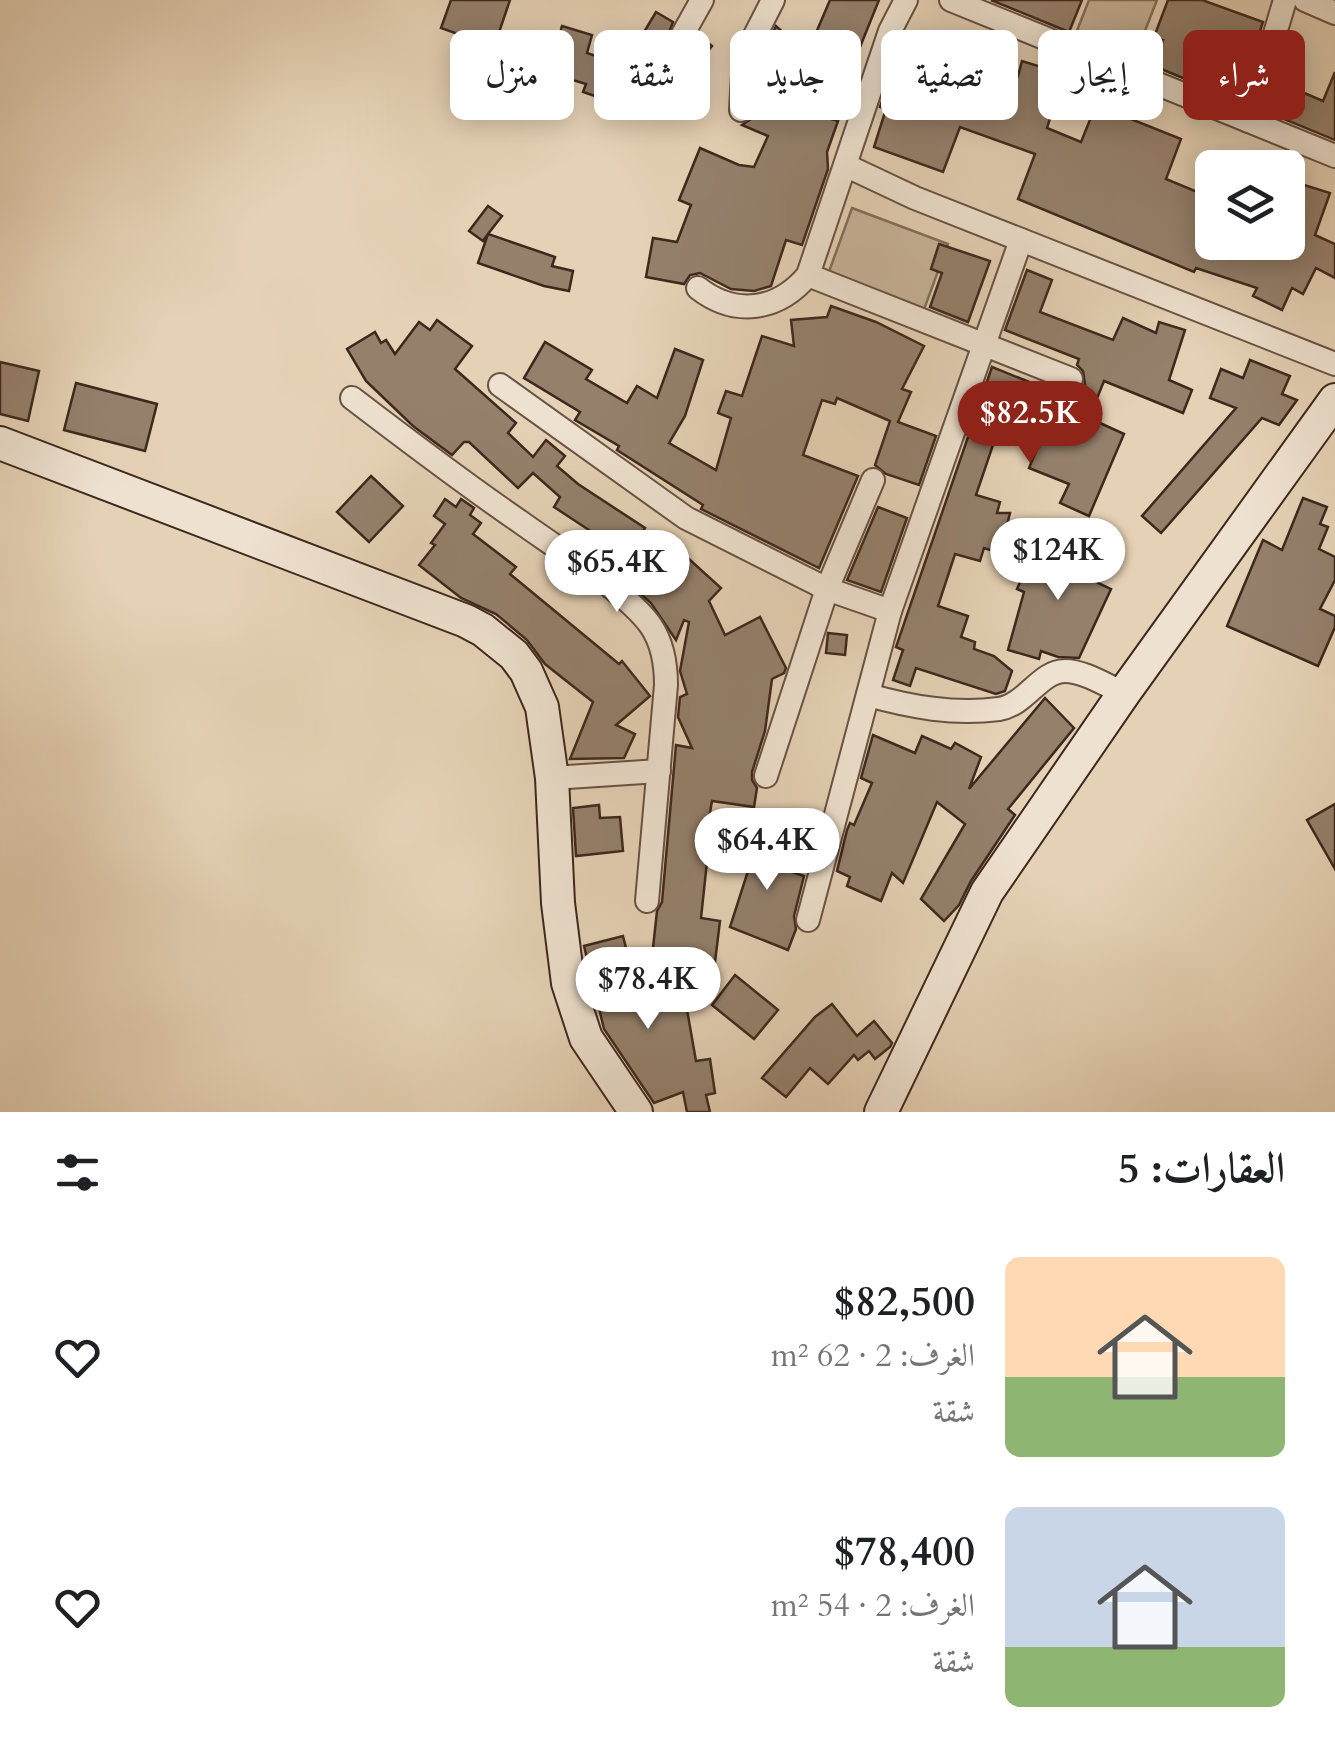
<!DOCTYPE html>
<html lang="ar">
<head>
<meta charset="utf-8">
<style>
	:root { --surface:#fff; --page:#f6f6f6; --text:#202124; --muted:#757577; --accent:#8f2418 }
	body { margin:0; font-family:Cardo,Amiri,serif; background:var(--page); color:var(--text); direction:rtl; height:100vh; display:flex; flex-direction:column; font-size:38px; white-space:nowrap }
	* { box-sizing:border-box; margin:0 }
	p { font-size:32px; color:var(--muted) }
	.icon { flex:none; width:55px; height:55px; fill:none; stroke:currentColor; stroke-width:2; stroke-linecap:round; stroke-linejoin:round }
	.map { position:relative; height:1112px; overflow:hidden; direction:ltr }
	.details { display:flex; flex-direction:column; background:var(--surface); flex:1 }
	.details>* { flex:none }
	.banner { position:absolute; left:30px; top:30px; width:1275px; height:90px; direction:rtl; display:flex; gap:20px }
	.tools { position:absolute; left:1195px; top:150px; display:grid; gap:20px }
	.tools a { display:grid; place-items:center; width:110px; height:110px; border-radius:15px; background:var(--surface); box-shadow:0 5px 25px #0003; font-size:50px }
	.price { position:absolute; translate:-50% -85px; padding:0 22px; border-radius:35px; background:#fff; color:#222; font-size:32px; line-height:65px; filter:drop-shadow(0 2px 5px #0008) }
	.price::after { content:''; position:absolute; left:50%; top:60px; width:30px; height:22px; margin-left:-15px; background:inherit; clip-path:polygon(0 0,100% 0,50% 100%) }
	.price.active { background:var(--accent); color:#fff }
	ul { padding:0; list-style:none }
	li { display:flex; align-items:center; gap:30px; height:250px; padding:0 50px }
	li span { display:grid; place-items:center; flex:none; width:280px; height:200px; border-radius:15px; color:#555 }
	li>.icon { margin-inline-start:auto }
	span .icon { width:120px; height:120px; fill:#fffc; stroke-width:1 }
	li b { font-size:42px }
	h2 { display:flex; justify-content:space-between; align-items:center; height:120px; padding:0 50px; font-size:42px }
	.chip { padding:0 35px; border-radius:15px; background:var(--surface); box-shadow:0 5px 25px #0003; font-size:35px; line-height:90px }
	.chip.active { background:var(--accent); color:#fff }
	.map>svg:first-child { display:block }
</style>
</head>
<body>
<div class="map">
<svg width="1335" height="1112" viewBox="0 0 1335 1112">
	<rect width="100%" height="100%" fill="#e5d1b5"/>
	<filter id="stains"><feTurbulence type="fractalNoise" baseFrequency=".002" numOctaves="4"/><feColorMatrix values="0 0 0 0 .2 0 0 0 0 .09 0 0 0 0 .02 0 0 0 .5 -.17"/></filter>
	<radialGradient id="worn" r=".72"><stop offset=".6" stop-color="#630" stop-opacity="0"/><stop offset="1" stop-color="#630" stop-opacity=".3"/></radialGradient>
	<!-- green -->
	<g fill="#c9b49b" stroke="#846e5c" stroke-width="2.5">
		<path d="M1089 0H1157L1132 64 1073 41Z"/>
		<path d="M852 208 948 244 922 315 826 280Z"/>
	</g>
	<!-- building -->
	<g fill="#95806c" stroke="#3e281d" stroke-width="2.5">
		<path d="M451 0H510L494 47 441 28Z"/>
		<path d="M830 0H879L831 119 838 121 827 152 828 169 802 245 786 240 771 286 754 291 731 289 700 273 690 275 684 284 646 277 653 238 677 242 691 205 679 200 700 148 739 165 754 167 768 136 742 125 754 117 759 64 776 26 807 54Z"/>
		<path d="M991 0H1082L1069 32Z"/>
		<path d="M1168 0H1202L1263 22 1252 54 1240 50 1224 95 1154 66 1163 40 1154 37Z"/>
		<path d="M656 12 673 22 668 35 675 46 690 47 699 36 712 46 699 62 644 32Z"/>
		<path d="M562 26 592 35 587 53 621 65 627 57 691 80 675 102 654 95 642 112 583 92 586 84 524 65 532 36 557 43Z"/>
		<path d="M978 61 1018 76 1022 61 1064 74 1047 128 1081 142 1096 105 1181 139 1166 179 1212 198V225L1206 242H1288V180L1330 193 1315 235 1335 244V278L1316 268 1303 294 1292 288 1282 310 1253 296 1257 288 1196 268 1194 272 1018 199 1035 154 960 127 943 172 874 147 886 109 880 107 893 69 965 96Z"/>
		<path d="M1335 72V140L1267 112 1278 82 1323 101Z"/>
		<path d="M488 206 502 216 488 234 555 257 552 266 573 271 569 291 544 286 478 263 488 234 483 241 469 231Z"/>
		<path d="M939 244 990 261 968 322 930 307 942 273 931 269Z"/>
		<path d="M1027 270 1052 280 1040 312 1113 340 1123 318 1156 333 1159 322 1185 330 1169 380 1192 390 1183 413 1104 381 1089 418 1124 434 1089 516 1060 503 1069 484 1029 468 1037 449 996 436 976 495 1000 502 997 513H1010L1000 553 984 548 980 561 955 554 938 606 968 616 961 637 975 642 974 649 994 656 1012 671 1005 691 996 694 916 668 910 686 893 680 903 650 896 647 992 367 1059 394H1074L1085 384 1083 371 1077 365 1079 359 1005 330Z"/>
		<path d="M831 306 876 322 924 346 902 389 911 392 898 422 936 436 919 485 886 474 875 465 890 421 837 398 835 404 822 400 803 455 858 476 819 568 701 509 703 505 617 450 619 446 575 420 580 412 524 378 545 342 592 370 586 379 627 403 637 386 657 398 675 349 703 360 685 416 669 443 716 470 731 418 718 413 726 391 742 396 762 336 794 346 791 320 827 317Z"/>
		<path d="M437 320 472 346 455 369 516 423 508 433 533 457 546 440 565 456 557 466 578 484 645 528 639 538 675 574 689 559 721 588 709 601 725 635 760 617 786 668 784 673 772 679 765 731 752 772V780L757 788 754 807 712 801 705 842 709 843 701 918 720 921 714 970 688 967 690 952 653 948 657 911 662 902 676 745 692 748 678 717 680 697 687 694 680 671 689 622 684 620 676 640 651 603 614 570 619 564 583 539 589 530 554 507 560 497 533 473 518 488 469 442H464L452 455 413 426 366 381 347 349 375 332 381 343 386 340 395 354 419 322 430 330Z"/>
		<path d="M1250 360 1290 376 1282 394 1297 400 1279 425 1262 418 1161 533 1142 516 1236 408 1210 398 1221 369 1243 378Z"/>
		<path d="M0 362 39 371 28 421 0 414Z"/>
		<path d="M76 383 157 404 145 451 64 430Z"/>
		<path d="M371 476 403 506 369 542 337 512Z"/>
		<path d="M1303 498 1327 507 1320 524 1328 527 1319 549 1335 557V580L1320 609 1335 616V627L1318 666 1227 626 1263 540 1282 550Z"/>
		<path d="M445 499 456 507 461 499 474 508 470 515 481 523 473 534 516 567 510 574 619 664 622 661 650 696 616 725 635 734 624 758 570 759 593 702 545 664 527 640 496 614 461 598 419 565 435 545 431 543 445 524 434 516Z"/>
		<path d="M878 507 907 518 881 592 847 580Z"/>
		<path d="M1039 539 1073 554 1075 549 1107 563 1098 583 1111 589 1079 658 1058 657 1041 651 1039 659 1008 650 1024 592 1017 589Z"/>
		<path d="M828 633 847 635 845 655 826 653Z"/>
		<path d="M1045 698 1074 728 1008 809 1015 815 971 881 959 905 944 921 921 899 965 824 937 802 903 883 892 873 881 901 847 886 850 877 837 871 847 830 850 823 854 825 872 783 861 778 873 735 915 753 922 736 951 749 955 743 981 757 969 789Z"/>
		<path d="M1335 804V869L1307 820Z"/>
		<path d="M599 805 600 818 620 817 623 851 576 856 573 808Z"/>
		<path d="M754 816 774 820 766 863 804 876 794 916 796 929 788 950 730 927 748 871 745 870Z"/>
		<path d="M623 936 645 1023 646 1011 686 1004 696 1061 710 1059 715 1093 706 1095 710 1112H687L683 1092 654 1103 604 1029 584 946Z"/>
		<path d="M735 975 778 1010 754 1039 712 1005Z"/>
		<path d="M832 1004 857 1036 874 1021 892 1043 890 1047 875 1059 869 1051 858 1060 854 1055 828 1084 810 1068 786 1097 762 1078 815 1017Z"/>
	</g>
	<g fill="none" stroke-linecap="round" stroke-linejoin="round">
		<defs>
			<g id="street">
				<path d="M951 0 1335 156"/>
				<path d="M1305 0 1335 13"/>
				<path d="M683 34 702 0"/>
				<path d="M741 110 744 57 773 0"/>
				<path d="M1249 121 1285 0"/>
				<path d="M847 166 915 198 1335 364"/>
				<path d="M808 275 1071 379"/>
				<path d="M698 288C735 317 778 311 808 275L890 31 906 0"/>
				<path d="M500 385 686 518 827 589 890 611"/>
				<path d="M352 398C407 440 462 482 519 521 555 547 627 592 651 626 663 644 666 664 666 685L647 901"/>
				<path d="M868 695C911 707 954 715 999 709 1026 705 1040 671 1065 671 1084 671 1107 686 1124 693"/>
				<path d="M766 776 827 589 873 480"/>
				<path d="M552 778 659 771"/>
				<path d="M808 920 890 611 1021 240"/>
			</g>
			<g id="secondary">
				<path d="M0 443 466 621 483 630 514 655 526 671 542 707 552 778 558 903 568 983 586 1038 636 1112"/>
				<path d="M881 1112 987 892 1124 693 1335 400"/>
			</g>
		</defs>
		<!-- street casing -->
		<use href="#street" stroke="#685243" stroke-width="26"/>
		<!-- secondary casing -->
		<use href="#secondary" stroke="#3e281d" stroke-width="36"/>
		<!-- street -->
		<use href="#street" stroke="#eee1cf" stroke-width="22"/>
		<!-- secondary -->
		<use href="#secondary" stroke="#eee1cf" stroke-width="32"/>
	</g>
	<rect width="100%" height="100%" filter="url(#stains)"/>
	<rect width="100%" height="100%" fill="url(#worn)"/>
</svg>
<div class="tools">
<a><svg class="icon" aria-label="layers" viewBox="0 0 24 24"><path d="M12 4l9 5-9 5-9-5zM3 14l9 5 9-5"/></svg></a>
</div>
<b class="price active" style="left:1030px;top:466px">$82.5K</b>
<b class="price" style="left:1058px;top:603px">$124K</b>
<b class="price" style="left:617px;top:615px">$65.4K</b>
<b class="price" style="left:767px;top:893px">$64.4K</b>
<b class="price" style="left:648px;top:1032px">$78.4K</b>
<div class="banner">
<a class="chip active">شراء</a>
<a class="chip">إيجار</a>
<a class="chip">تصفية</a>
<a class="chip">جديد</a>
<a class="chip">شقة</a>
<a class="chip">منزل</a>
</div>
</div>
<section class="details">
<h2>العقارات: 5<svg class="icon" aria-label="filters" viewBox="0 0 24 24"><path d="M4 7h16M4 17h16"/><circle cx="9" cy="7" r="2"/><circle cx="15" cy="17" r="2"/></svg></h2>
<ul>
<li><span style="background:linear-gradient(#ffd9b3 60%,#8fb573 0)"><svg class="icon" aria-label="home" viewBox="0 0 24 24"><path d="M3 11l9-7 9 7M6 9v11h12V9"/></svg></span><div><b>$82,500</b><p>الغرف: 2 · 62 m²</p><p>شقة</p></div><svg class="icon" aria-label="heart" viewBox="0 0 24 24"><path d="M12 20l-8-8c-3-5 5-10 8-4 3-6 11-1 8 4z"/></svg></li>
<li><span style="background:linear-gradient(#c9d6e8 70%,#8fb573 0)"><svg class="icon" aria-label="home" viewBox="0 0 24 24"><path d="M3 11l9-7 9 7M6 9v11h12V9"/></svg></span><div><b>$78,400</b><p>الغرف: 2 · 54 m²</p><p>شقة</p></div><svg class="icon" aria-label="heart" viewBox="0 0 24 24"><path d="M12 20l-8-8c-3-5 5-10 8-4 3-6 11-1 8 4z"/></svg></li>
</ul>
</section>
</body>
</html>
